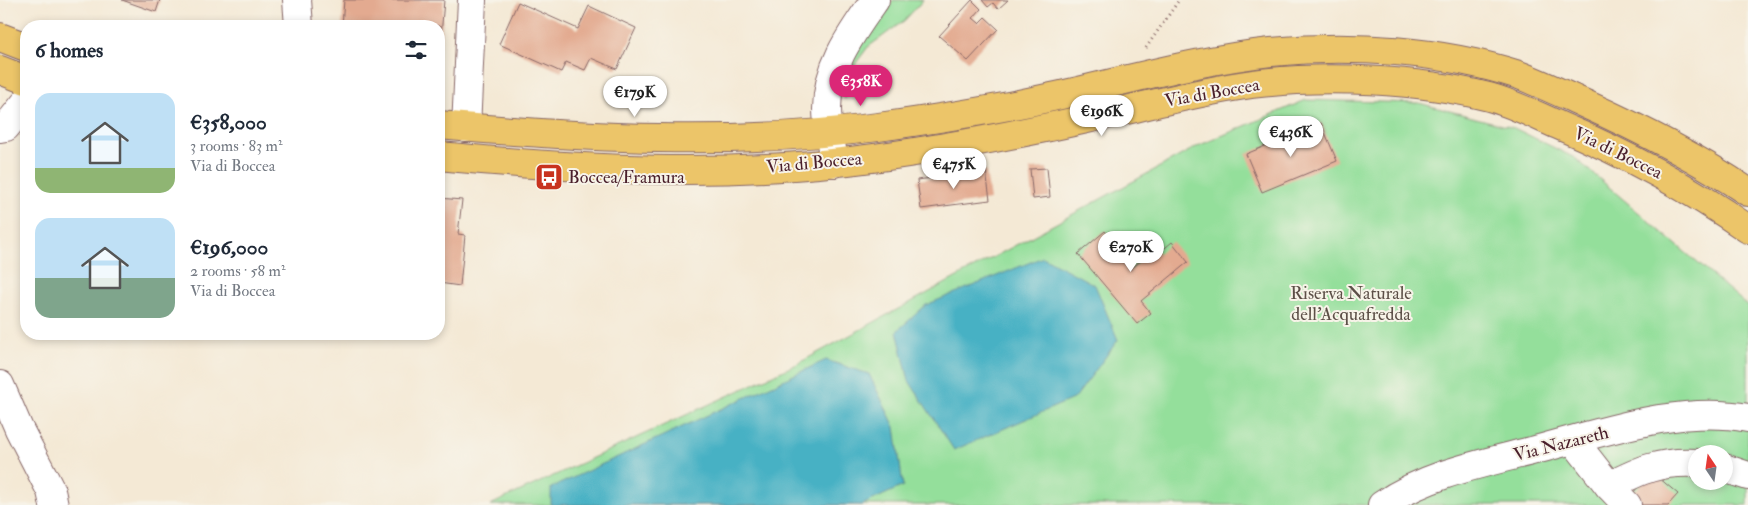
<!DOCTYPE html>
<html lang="en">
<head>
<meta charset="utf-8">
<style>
	:root { --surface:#fff; --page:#f6f6f7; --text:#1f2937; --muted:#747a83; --accent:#db2777 }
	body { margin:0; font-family:"IM FELL Double Pica",serif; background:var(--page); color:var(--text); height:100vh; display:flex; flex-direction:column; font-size:19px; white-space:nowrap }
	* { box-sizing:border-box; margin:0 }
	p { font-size:16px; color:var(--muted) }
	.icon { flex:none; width:28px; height:28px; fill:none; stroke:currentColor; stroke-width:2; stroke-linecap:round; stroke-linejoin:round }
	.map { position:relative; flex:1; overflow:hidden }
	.details { position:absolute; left:20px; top:20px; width:425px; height:320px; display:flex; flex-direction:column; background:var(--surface); border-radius:20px; box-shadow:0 2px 8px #0003 }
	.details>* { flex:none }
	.needle { width:32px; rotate:347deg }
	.buttons { position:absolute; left:1688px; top:445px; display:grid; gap:10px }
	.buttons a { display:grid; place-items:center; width:45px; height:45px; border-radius:50%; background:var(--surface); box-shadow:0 2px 8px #0003; font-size:25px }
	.price { position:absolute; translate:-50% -42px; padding:0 11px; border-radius:18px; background:#fff; color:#222; font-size:16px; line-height:32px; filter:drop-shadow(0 1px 2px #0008) }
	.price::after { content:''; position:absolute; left:50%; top:30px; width:15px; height:11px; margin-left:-8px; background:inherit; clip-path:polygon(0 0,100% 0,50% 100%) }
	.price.active { background:var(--accent); color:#fff }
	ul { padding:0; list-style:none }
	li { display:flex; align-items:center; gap:15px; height:125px; padding:0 15px }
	li span { display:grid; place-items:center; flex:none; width:140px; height:100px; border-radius:15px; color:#555 }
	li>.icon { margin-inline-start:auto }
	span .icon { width:60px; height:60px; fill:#fffc; stroke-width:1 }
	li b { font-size:21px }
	h2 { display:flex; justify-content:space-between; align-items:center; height:60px; padding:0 15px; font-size:21px }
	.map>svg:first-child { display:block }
</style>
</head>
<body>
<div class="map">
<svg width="1748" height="505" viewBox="0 0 1748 505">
	<rect width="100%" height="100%" fill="#f7f3e8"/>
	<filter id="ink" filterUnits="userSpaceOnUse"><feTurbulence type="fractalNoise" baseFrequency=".02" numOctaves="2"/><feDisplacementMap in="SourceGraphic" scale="10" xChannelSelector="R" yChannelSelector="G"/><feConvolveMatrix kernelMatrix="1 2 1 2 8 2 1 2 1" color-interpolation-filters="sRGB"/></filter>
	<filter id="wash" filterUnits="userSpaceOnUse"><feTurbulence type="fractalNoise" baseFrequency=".0096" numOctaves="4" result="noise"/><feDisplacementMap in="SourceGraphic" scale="20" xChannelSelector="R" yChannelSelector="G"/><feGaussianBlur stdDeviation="1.12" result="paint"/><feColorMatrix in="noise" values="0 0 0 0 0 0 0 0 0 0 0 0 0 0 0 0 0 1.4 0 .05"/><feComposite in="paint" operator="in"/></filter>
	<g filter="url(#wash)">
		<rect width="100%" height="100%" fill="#f4e9d5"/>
		<!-- green -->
		<g fill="#94df9b" stroke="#6f7f63" fill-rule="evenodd">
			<path d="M893 0H923L905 20 868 47 856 63 845 99 844 78 849 61Z"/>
			<path d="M1306 100 1419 103 1514 128 1575 158 1748 306V505H490L797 364 1200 145ZM1696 454H1724V481H1696Z"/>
		</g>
		<!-- water -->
		<g fill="#46b1c4" stroke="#486878">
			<path d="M1043 257 1095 285 1118 340 1075 398 954 450 909 381 897 331 926 305Z"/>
			<path d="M826 360 869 374 895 427 903 486 862 505H551V488Z"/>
		</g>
		<g id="blocks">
			<!-- building -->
			<g fill="#e3aa90">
				<path d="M122 0H160L156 12Z"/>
				<path d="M344 0H444L440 48 439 26H342Z"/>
				<path d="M972 0 981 9 973 18 979 23 985 17 998 29 968 61 939 36Z"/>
				<path d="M982 0H1008L998 9 993 3 988 7Z"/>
				<path d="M518 2 578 29 589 6 636 28 617 69 591 58 585 70 566 62 561 72 499 44Z"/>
				<path d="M1321 123 1337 161 1262 192 1246 154Z"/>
				<path d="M1047 168 1050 197 1033 199 1030 169Z"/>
				<path d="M986 171 990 200 921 209 917 180Z"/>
				<path d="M439 198 462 200 458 234 465 235 460 286 439 283Z"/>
				<path d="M1105 231 1128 258 1124 262 1130 270 1155 249 1159 253 1172 242 1188 262 1141 301 1151 313 1137 324 1078 254Z"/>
				<path d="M1652 472 1678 494 1668 505H1640L1630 496Z"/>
			</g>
		</g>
	</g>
	<g filter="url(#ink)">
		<use href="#blocks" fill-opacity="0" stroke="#866666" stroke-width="1"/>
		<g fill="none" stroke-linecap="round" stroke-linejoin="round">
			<defs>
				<g id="minor">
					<path d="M297 0 299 26"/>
					<path d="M0 128 6 127 26 102"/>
					<path d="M466 128 472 0"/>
					<path d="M834 163C832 145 827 126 827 109 827 66 851 34 875 0"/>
					<path d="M0 385 19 429 51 491 54 505"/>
					<path d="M1573 440 1609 486C1640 470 1660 461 1696 463"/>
					<path d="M1724 468 1748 476"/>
					<path d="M1609 486 1627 505"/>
					<path d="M1382 505C1428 473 1486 463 1539 449 1604 432 1680 405 1748 418"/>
				</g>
				<g id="major">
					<path d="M0 37 26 47"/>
					<path d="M0 70 26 80"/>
					<path d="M439 125C585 138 732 146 878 127 936 119 994 110 1052 97 1124 81 1197 60 1271 52 1352 44 1441 50 1519 75 1540 83 1561 93 1581 102 1639 128 1695 156 1748 192"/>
					<path d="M439 156C583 170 728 178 873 158 949 148 1024 133 1100 116 1150 105 1201 91 1252 84 1326 75 1417 79 1489 97 1512 103 1535 115 1558 125 1626 154 1688 187 1748 229"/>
				</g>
			</defs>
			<!-- minor casing -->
			<use href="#minor" stroke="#866666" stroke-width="30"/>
			<!-- major casing -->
			<use href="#major" stroke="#866666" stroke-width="30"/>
			<!-- path -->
			<path stroke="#866666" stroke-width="3" stroke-dasharray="1 4" stroke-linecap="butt" d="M1146 48 1179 0"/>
			<!-- minor -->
			<use href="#minor" stroke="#fff" stroke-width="28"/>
			<!-- major -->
			<use href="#major" stroke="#ecc569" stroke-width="28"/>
		</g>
	</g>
	<!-- icons -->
	<defs>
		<symbol id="bus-square" viewBox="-11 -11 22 22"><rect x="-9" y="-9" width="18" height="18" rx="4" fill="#c8321e" stroke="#f7f3e8"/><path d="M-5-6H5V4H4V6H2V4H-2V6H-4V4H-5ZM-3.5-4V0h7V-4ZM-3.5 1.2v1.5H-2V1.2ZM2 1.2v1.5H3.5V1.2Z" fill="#fff"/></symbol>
	</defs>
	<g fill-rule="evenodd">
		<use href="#bus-square" x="533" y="161" width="32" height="32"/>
	</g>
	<g text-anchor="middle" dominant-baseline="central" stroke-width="4" stroke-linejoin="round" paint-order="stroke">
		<!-- street labels -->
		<g font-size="18" fill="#4a1f2b" stroke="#f7f3e8">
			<text transform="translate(1212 93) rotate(-10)">Via di Boccea</text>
			<text transform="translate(1618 153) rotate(26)">Via di Boccea</text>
			<text transform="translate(814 163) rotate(-5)">Via di Boccea</text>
			<text transform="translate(1561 444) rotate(-14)">Via Nazareth</text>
		</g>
		<!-- poi labels -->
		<g font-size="18" fill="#4a1f2b" stroke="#f7f3e8" text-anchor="start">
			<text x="568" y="177">Boccea/Framura</text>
		</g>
		<!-- park labels -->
		<g font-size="18" fill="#5c4f47" stroke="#f7f3e8">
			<text x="1351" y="293">Riserva Naturale<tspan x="1351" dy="21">dell'Acquafredda</tspan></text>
		</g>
	</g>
</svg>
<div class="buttons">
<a><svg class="needle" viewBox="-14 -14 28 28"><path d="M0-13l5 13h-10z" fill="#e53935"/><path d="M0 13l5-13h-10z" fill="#747a83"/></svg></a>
</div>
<b class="price active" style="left:861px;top:107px">€358K</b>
<b class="price" style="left:635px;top:118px">€179K</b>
<b class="price" style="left:1102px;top:137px">€196K</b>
<b class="price" style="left:1291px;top:158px">€436K</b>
<b class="price" style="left:954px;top:190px">€475K</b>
<b class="price" style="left:1131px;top:273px">€270K</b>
<section class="details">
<h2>6 homes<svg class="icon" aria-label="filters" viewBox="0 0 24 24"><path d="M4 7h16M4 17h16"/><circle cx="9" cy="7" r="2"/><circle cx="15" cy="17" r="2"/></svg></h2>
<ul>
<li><span style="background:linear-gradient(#bfe0f5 75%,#8fb573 0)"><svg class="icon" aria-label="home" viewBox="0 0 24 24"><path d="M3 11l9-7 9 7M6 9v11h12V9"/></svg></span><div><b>€358,000</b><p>3 rooms · 83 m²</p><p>Via di Boccea</p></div></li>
<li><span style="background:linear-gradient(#bfe0f5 60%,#7fa58c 0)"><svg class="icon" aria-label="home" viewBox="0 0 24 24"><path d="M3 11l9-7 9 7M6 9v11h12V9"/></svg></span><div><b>€196,000</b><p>2 rooms · 58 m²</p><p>Via di Boccea</p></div></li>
</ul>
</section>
</div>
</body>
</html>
